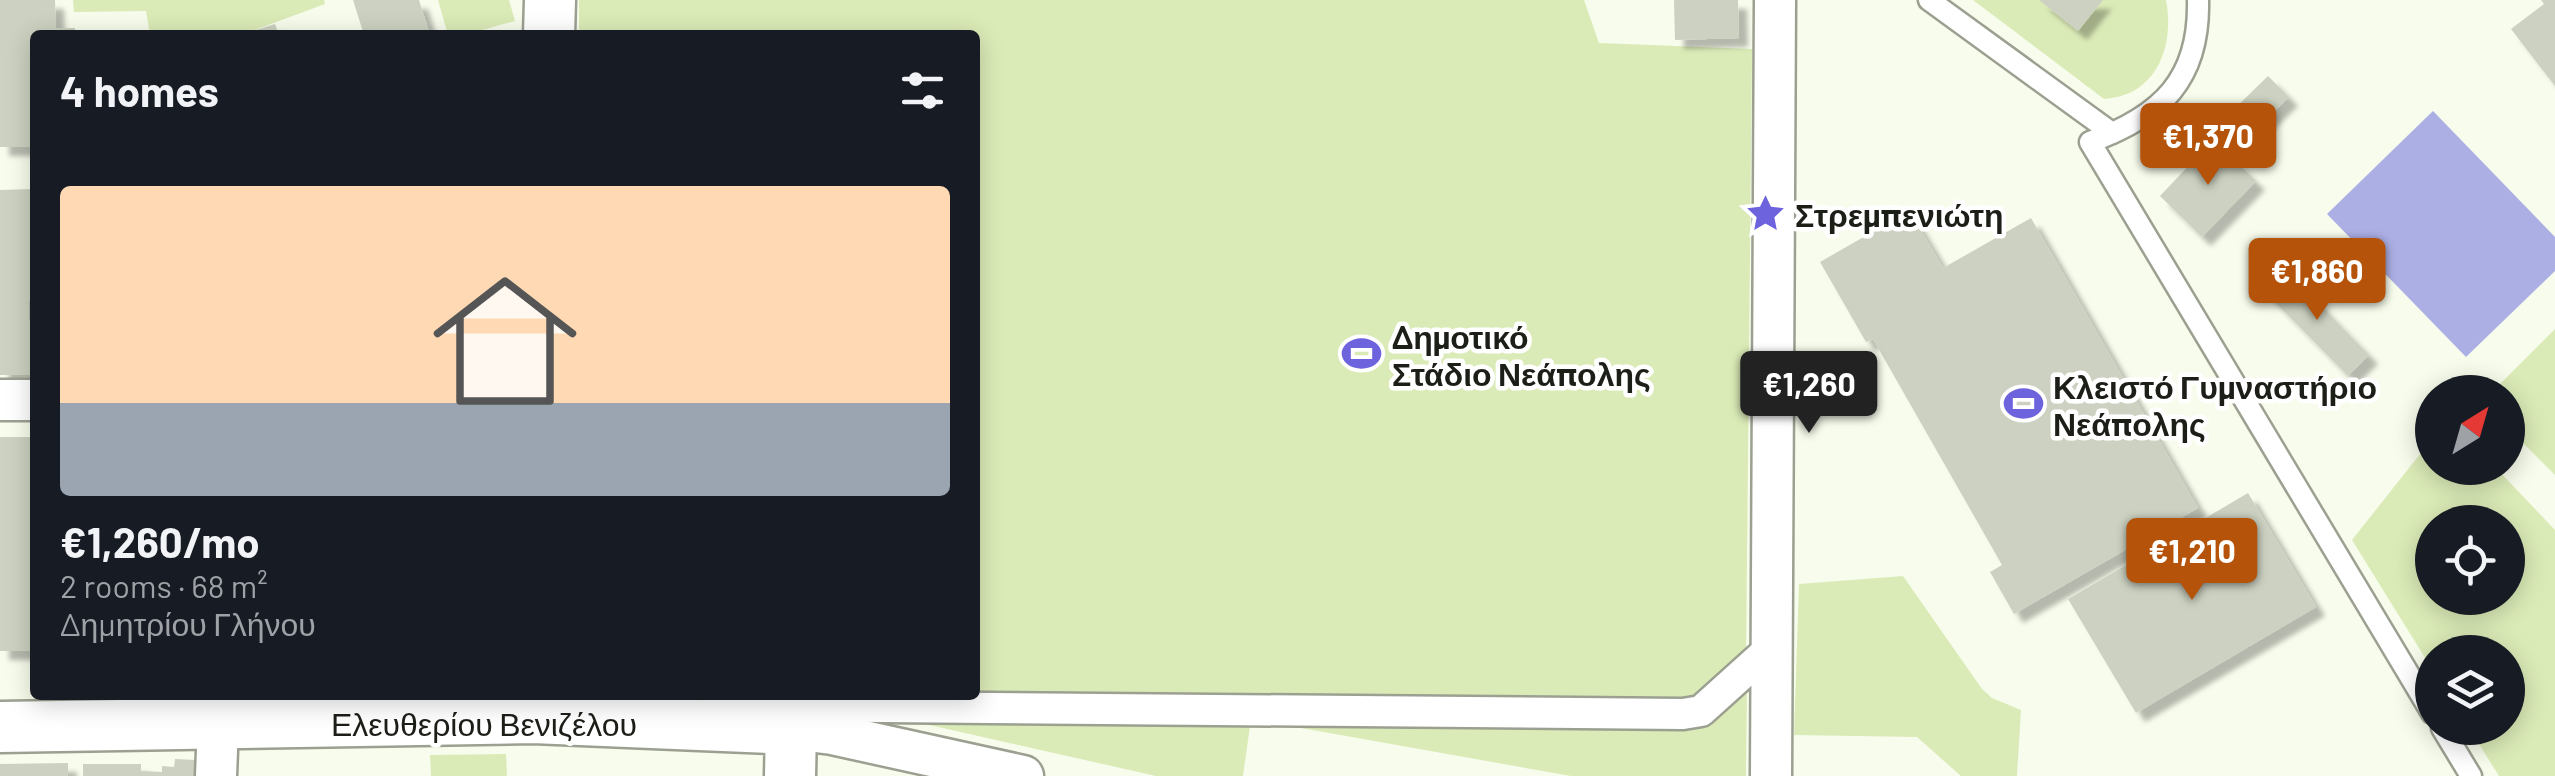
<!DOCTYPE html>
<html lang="en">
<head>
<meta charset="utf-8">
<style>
	:root { --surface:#171b24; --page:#242831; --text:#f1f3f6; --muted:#9ea1a6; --accent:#b45309 }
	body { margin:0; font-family:Barlow,sans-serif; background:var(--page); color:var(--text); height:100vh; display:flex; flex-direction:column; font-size:38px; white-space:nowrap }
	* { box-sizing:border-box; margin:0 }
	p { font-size:32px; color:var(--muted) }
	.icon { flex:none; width:55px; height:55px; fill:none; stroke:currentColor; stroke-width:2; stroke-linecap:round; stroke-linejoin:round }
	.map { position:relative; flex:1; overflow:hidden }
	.drawer { position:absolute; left:30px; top:30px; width:950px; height:670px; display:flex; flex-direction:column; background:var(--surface); border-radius:10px; box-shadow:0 5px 25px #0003 }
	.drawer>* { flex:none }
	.needle { width:65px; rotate:37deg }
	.fabs { position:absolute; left:2415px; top:375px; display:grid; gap:20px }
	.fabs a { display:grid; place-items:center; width:110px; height:110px; border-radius:50%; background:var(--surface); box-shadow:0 5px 25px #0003; font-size:50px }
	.price { position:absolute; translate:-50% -85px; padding:0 22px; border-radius:10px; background:var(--accent); color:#fff; font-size:32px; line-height:65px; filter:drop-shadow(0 2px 5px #0008) }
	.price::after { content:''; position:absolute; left:50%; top:60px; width:30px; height:22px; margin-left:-15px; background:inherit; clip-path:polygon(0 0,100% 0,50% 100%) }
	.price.current { background:#222; color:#fff }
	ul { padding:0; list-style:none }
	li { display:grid; align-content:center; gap:20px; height:530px; padding:0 30px }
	li span { display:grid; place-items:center; height:310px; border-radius:10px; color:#555 }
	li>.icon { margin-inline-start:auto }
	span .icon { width:180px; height:180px; fill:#fffc; stroke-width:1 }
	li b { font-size:42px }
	h2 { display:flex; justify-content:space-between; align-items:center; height:120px; padding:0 30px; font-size:42px }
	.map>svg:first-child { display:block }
</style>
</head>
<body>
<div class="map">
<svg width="2555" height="776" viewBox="0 0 2555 776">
	<defs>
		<filter id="shadow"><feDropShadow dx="9" dy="9" stdDeviation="2.5" flood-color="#0004"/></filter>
	</defs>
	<rect width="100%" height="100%" fill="#f7fcec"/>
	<!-- green -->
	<g fill="#dbebb7" fill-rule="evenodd">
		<path d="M73 0H324L325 4 241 35H150L146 11 74 12Z"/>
		<path d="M438 0H509L515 21 464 35H448Z"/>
		<path d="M579 0H1584L1599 43 1752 49 1746 659 1697 707 975 695V35H579Z"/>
		<path d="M1973 0H2166C2175 47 2156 96 2104 99Z"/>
		<path d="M2555 329V475L2508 428V392H2492Z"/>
		<path d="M2432 439V468H2496L2555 530V776H2499L2469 728H2508V652H2432V669L2352 540ZM2432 522H2508V598H2432Z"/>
		<path d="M1903 576 1982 689 1992 698 2021 710 2017 776H1961L1917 737 1794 735 1799 584Z"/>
		<path d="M1747 689 1746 776H1571L1251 719 1243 776H1156L903 719 1696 718Z"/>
		<path d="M506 754 507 776H431L430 755Z"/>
	</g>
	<!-- water -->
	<path fill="#acafe4" d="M2433 111 2555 237V271L2466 357 2327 214Z"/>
	<!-- building -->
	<g fill="#ccd1c1" filter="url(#shadow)">
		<path d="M0 0H55L56 28H75V35H35V147H0Z"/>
		<path d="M353 0H419L430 35H364Z"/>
		<path d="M1674 0H1738L1739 38 1675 40Z"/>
		<path d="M2039 0H2103L2078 31Z"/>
		<path d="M2541 0H2555V86L2511 29 2544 4Z"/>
		<path d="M275 24 279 35H244V34Z"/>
		<path d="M2268 76 2289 97 2247 138 2226 117Z"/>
		<path d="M2213 140 2256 181 2202 237 2160 196Z"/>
		<path d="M32 189 35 301H28L29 320H35V375H0V190Z"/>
		<path d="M1909 211 1943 268 2031 218 2198 508 2014 614 1990 572 2002 565 1873 339 1866 342 1820 262Z"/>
		<path d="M2286 270 2369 355 2348 376 2264 291Z"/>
		<rect x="0" y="437" width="35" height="214"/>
		<path d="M2248 493 2316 607 2136 713 2068 599Z"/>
		<path d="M175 759 197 760V776H83V764H141V771L162 772V766L174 767Z"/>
		<path d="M68 763V776H0V764Z"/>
	</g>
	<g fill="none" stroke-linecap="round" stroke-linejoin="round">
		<defs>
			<g id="service">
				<path d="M1929 0 2112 133"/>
				<path d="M2198 0C2200 79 2162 116 2090 142L2432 713"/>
				<path d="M2442 728 2471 776"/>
			</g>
			<path id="pedestrian" d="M716 695 773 706 1683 714 1701 711 1771 648"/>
			<g id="minor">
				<path d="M0 400H35"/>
				<path d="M791 729 832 734 1023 776"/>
				<path d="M216 776 218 724"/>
				<path d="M1771 776 1775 0"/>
			</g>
			<g id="tertiary">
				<path d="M549 35 550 0"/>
				<path d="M0 727 533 718 791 729 790 776"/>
			</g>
		</defs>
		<!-- service casing -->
		<use href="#service" stroke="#9ba091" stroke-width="25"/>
		<!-- pedestrian casing -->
		<use href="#pedestrian" stroke="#9ba091" stroke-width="35"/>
		<!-- minor casing -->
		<use href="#minor" stroke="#9ba091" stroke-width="45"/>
		<!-- tertiary casing -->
		<use href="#tertiary" stroke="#9ba091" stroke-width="55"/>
		<!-- service -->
		<use href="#service" stroke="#fff" stroke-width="20"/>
		<!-- pedestrian -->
		<use href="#pedestrian" stroke="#fff" stroke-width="30"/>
		<!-- minor -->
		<use href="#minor" stroke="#fff" stroke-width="40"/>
		<!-- tertiary -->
		<use href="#tertiary" stroke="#fff" stroke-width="50"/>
	</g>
	<!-- icons -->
	<defs>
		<symbol id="sight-bare" viewBox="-9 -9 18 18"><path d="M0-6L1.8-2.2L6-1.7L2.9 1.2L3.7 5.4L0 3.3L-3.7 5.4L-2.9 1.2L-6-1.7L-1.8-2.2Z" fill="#6c63dd" stroke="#fff" stroke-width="2.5" paint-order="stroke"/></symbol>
		<symbol id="stadium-bare" viewBox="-9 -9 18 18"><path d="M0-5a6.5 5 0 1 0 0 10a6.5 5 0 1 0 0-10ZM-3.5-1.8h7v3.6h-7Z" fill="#6c63dd" stroke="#fff" stroke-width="2.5" paint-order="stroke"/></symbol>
	</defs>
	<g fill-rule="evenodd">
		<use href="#sight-bare" x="1738" y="186" width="55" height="55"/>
		<use href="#stadium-bare" x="1334" y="326" width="55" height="55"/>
		<use href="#stadium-bare" x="1996" y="376" width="55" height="55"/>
	</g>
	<g text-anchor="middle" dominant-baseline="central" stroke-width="9" stroke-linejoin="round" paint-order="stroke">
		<!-- poi labels -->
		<g font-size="32" font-weight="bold" fill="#1c1e18" stroke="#fff" text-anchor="start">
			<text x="1795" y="214">Στρεμπενιώτη</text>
			<text x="1392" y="336">Δημοτικό<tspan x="1392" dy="37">Στάδιο Νεάπολης</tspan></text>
			<text x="2053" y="386">Κλειστό Γυμναστήριο<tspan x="2053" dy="37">Νεάπολης</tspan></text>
		</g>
		<!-- street labels -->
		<g font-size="32" fill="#1c1e18" stroke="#fff">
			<text x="484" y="723">Ελευθερίου Βενιζέλου</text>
		</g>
	</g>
</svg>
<div class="fabs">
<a><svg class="needle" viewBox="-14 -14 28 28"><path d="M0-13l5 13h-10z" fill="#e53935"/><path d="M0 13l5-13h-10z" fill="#9ea1a6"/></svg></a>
<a><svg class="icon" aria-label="locate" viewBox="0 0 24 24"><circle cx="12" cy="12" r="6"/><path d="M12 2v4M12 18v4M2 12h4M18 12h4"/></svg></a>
<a><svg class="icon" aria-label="layers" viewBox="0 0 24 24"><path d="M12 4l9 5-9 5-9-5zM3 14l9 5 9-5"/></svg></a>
</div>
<b class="price" style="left:2208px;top:188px">€1,370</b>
<b class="price" style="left:2317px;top:323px">€1,860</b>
<b class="price current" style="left:1809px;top:436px">€1,260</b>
<b class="price" style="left:2192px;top:603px">€1,210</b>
<section class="drawer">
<h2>4 homes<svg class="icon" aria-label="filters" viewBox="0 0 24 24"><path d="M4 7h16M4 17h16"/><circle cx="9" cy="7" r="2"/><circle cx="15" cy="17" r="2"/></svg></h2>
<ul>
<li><span style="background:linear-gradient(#ffd9b3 70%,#9aa5b1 0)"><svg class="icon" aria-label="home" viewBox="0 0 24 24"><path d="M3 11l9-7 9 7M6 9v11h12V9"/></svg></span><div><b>€1,260/mo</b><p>2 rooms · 68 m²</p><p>Δημητρίου Γλήνου</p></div></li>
</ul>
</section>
</div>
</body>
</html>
